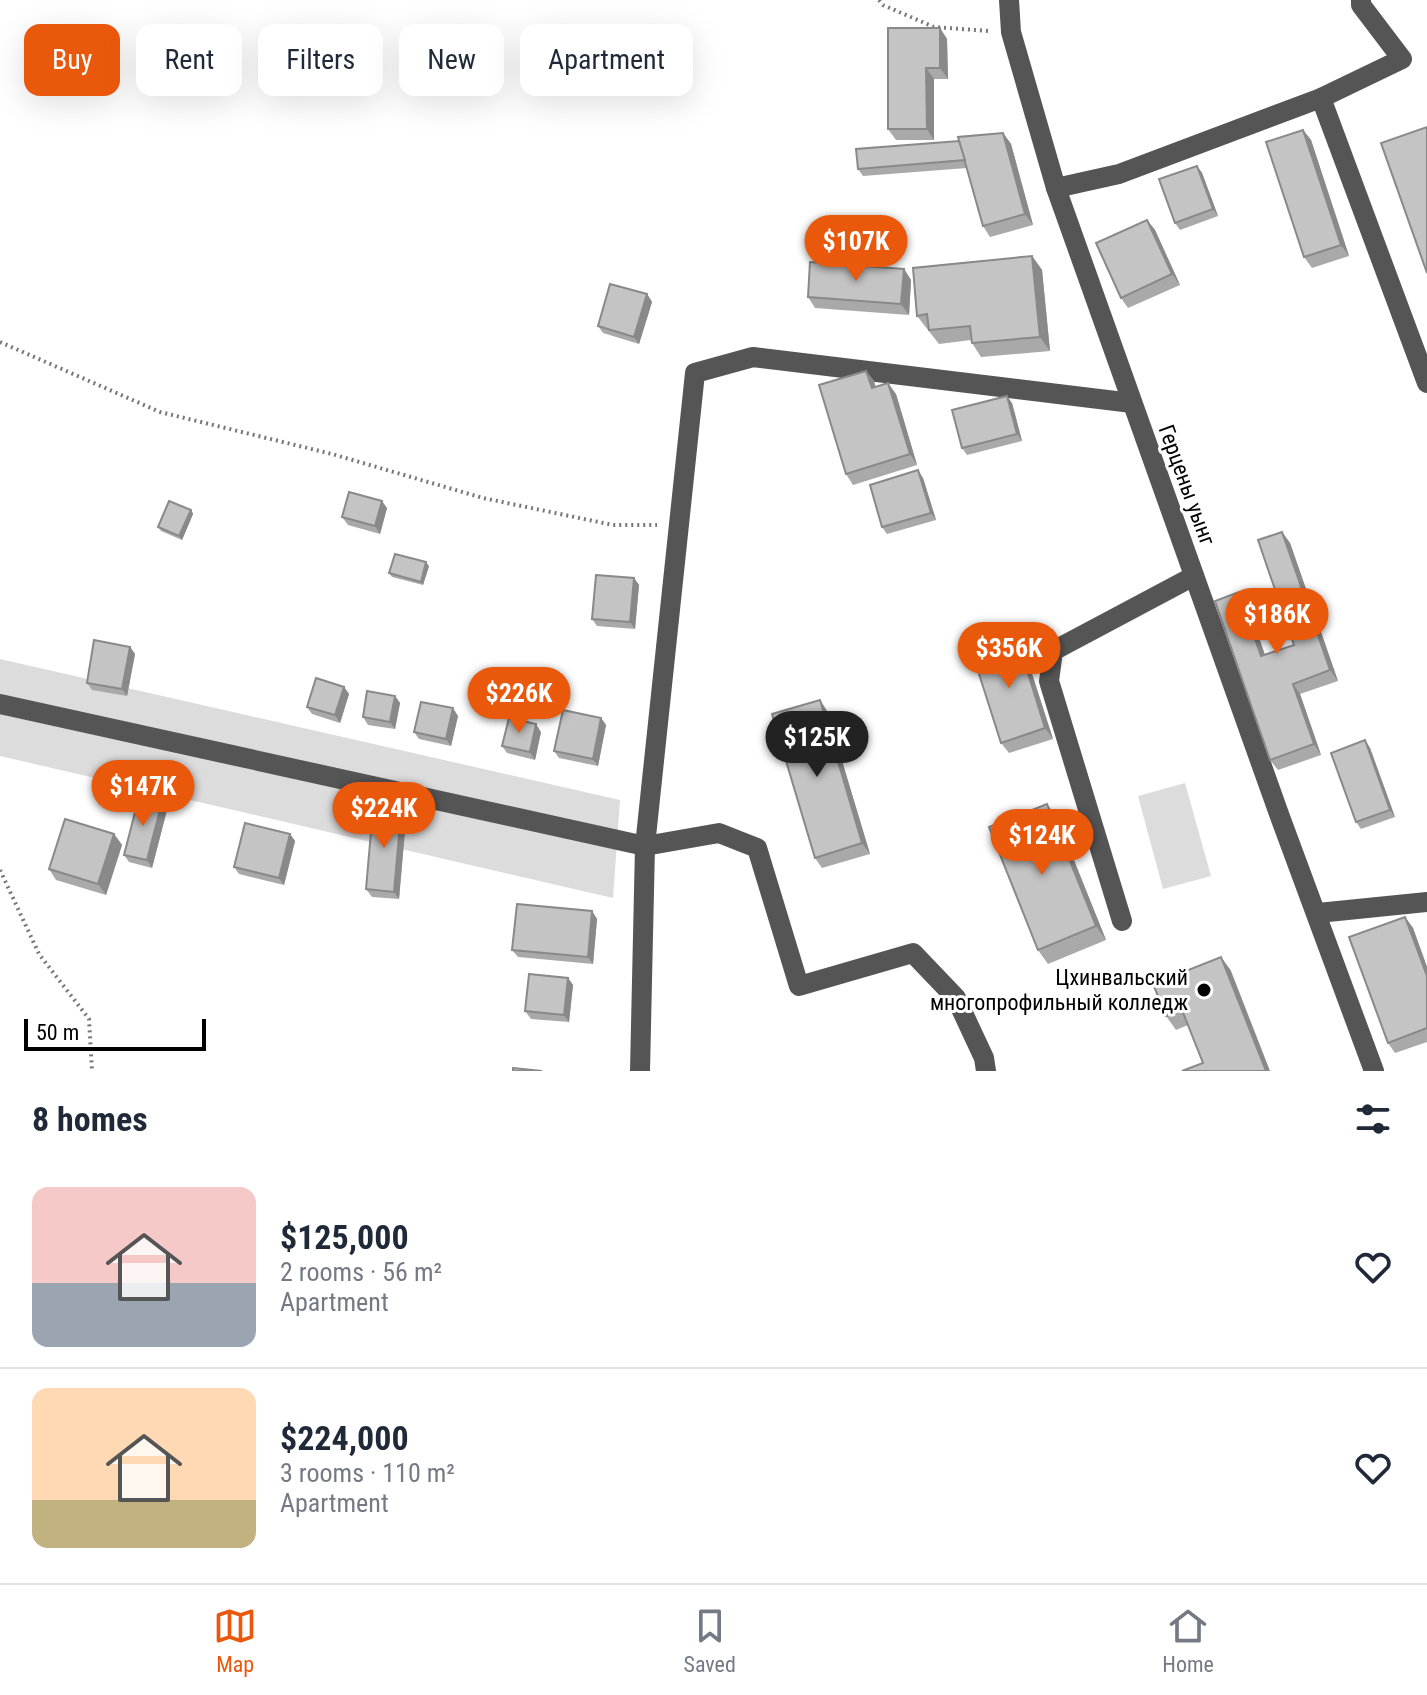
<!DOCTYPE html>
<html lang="en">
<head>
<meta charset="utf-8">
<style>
	:root { --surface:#fff; --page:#f2f2f3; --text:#1f2937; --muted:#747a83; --line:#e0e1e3; --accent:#ea580c }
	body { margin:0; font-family:"Roboto Condensed",sans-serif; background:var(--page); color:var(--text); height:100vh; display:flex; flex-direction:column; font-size:30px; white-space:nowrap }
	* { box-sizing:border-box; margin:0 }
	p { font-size:26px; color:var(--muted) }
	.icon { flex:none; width:44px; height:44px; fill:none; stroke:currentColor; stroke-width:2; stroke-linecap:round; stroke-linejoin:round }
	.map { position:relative; height:1071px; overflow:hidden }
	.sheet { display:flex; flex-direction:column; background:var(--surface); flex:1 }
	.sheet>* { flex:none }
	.banner { position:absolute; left:24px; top:24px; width:800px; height:72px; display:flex; gap:16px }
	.scale { position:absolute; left:24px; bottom:20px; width:182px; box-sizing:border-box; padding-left:8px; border:4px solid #000; border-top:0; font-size:22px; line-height:28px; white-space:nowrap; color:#000; -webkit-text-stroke:6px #fff; paint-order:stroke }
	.price { position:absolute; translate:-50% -68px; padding:0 18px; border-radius:28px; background:var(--accent); color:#fff; font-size:26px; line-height:52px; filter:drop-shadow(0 2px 4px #0008) }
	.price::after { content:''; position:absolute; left:50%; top:48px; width:24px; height:18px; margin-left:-12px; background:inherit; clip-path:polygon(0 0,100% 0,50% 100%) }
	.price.on { background:#222; color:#fff }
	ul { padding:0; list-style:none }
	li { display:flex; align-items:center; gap:24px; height:200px; padding:0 32px }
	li+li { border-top:2px solid var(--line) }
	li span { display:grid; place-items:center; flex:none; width:224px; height:160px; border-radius:16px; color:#555 }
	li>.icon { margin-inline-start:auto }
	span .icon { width:96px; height:96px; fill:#fffc; stroke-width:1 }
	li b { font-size:34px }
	h2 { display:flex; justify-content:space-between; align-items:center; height:96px; padding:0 32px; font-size:34px }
	.pill { padding:0 28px; border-radius:16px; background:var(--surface); box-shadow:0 8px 32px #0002; font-size:28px; line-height:72px }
	.pill.on { background:var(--accent); color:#fff }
	.tab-bar { display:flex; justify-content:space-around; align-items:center; height:112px; border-top:2px solid var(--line); background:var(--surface); font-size:22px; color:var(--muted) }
	.tab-bar a { display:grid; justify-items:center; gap:4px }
	.tab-bar .on { color:var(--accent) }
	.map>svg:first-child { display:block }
</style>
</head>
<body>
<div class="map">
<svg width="1427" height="1071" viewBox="0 0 1427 1071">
	<rect width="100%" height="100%" fill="#fff"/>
	<!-- green -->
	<g fill="#dcdcdc">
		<path d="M0 659 620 800 613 898 0 756Z"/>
		<path d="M1185 783 1211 876 1163 889 1138 796Z"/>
	</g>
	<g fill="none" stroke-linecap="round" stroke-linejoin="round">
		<!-- path -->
		<g stroke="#777" stroke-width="4" stroke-dasharray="2 4" stroke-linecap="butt">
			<path d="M879 0 883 5 934 27 989 31"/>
			<path d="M0 342 160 412 332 454 483 498 613 525H657"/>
			<path d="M0 870 39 954 89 1019 92 1071"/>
		</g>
		<!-- minor -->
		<g stroke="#555" stroke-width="20">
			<path d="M1009 0 1011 32 1056 188 1279 814 1374 1071"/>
			<path d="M1321 98 1402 59 1361 5V0"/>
			<path d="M1056 188 1119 174 1321 98 1427 383"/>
			<path d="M0 704 645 846 719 833 757 848 799 986 913 953 956 998 984 1058 986 1071"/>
			<path d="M1318 913 1427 902"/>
			<path d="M1122 921 1049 681 1053 651 1194 576"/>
			<path d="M640 1071 645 846 695 373 753 357 1132 403"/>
		</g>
	</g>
	<!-- wall -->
	<g fill="#a9a9a9">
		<path d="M940 28 947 39 948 79H934V140H896L888 129Z"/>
		<path d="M1303 130 1311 140 1349 256 1312 268 1304 257Z"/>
		<path d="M1003 133 1011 144 1033 225 990 237 983 226 967 168 863 176 858 169 959 141Z"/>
		<path d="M1197 166 1202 173 1218 216 1180 230 1175 223Z"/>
		<path d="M1147 220 1155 230 1180 285 1128 308 1121 298Z"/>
		<path d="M1032 256 1042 270 1050 351 981 357 972 343 971 340 939 344 917 316Z"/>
		<path d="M904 269 911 280 909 315 815 308 808 297Z"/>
		<path d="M647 294 652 302 639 344 603 333 598 326Z"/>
		<path d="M866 371 874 381 875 387 896 394 917 465 853 485 846 474Z"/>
		<path d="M1012 403 1022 441 967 455 962 448Z"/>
		<path d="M923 478 936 520 887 534 882 527Z"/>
		<path d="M387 508 380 534 348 525 342 517Z"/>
		<path d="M191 510 193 514 182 540 161 531 158 527Z"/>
		<path d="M1282 532 1290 543 1338 681 1300 694 1321 755 1278 770 1270 760 1247 603 1265 655 1294 645Z"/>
		<path d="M429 566 423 585 392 577 389 573Z"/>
		<path d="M634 578 639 585 635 629 597 626 592 619Z"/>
		<path d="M130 647 135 654 127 696 92 690 87 683Z"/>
		<path d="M1024 649 1053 739 1009 753 1001 743Z"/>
		<path d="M344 687 349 694 340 723 312 714 307 707Z"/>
		<path d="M395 696 400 703 395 729 368 725 363 717Z"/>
		<path d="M820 700 827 711 870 854 822 868 815 858Z"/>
		<path d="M458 716 451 746 419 739 414 732Z"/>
		<path d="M601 718 606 725 598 766 559 758 554 751Z"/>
		<path d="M541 732 535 760 507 753 502 746Z"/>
		<path d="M1365 740 1370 748 1395 817 1361 829 1356 822Z"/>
		<path d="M162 802 167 810 152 868 129 862 124 855Z"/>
		<path d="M1057 818 1106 940 1048 964 1038 950Z"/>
		<path d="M406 819 399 899 372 897 366 889Z"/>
		<path d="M114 834 122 845 106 895 56 880 49 869Z"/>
		<path d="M290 834 295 841 284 885 239 874 234 867Z"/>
		<path d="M592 911 597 919 593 964 518 957 512 950Z"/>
		<path d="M1405 917 1413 928 1427 967V1042L1395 1053 1388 1043Z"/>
		<path d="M1221 957 1231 971 1203 1063 1188 1025 1176 1030 1166 1016Z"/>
		<path d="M568 978 573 985 569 1022 531 1019 525 1011Z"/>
	</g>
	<!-- shaded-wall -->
	<g fill="#898989">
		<path d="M940 28 947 39 948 79 940 68Z"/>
		<path d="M926 68 934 79V140L927 129Z"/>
		<path d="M1303 130 1311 140 1349 256 1341 245Z"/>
		<path d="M1003 133 1011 144 1033 225 1025 214Z"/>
		<path d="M1197 166 1202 173 1218 216 1213 209Z"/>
		<path d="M1147 220 1155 230 1180 285 1172 274Z"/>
		<path d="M1032 256 1042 270 1050 351 1040 337Z"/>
		<path d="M904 269 911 280 909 315 901 304Z"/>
		<path d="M647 294 652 302 639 344 634 337Z"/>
		<path d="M866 371 874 381 879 399 872 388Z"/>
		<path d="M888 383 896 394 917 465 910 454Z"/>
		<path d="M1007 396 1012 403 1022 441 1017 434Z"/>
		<path d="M918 470 923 478 936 520 931 513Z"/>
		<path d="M382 501 387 508 380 534 375 526Z"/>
		<path d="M191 510 193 514 182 540 179 536Z"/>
		<path d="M1282 532 1290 543 1338 681 1330 670Z"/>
		<path d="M426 562 429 566 423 585 421 582Z"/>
		<path d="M634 578 639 585 635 629 630 622Z"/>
		<path d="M1239 592 1247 603 1269 667 1261 656Z"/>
		<path d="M1017 638 1024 649 1053 739 1045 728Z"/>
		<path d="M130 647 135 654 127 696 122 689Z"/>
		<path d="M1293 684 1300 694 1321 755 1314 744Z"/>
		<path d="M344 687 349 694 340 723 335 715Z"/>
		<path d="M395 696 400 703 395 729 390 722Z"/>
		<path d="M820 700 827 711 870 854 862 843Z"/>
		<path d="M453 708 458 716 451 746 446 739Z"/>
		<path d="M601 718 606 725 598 766 593 759Z"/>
		<path d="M536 724 541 732 535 760 530 752Z"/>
		<path d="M1365 740 1370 748 1395 817 1390 810Z"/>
		<path d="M162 802 167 810 152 868 147 860Z"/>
		<path d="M1047 804 1057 818 1106 940 1096 926Z"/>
		<path d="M401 812 406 819 399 899 394 892Z"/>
		<path d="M114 834 122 845 106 895 98 884Z"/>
		<path d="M290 834 295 841 284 885 279 878Z"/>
		<path d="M592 911 597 919 593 964 588 957Z"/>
		<path d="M1405 917 1413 928 1427 967V976Z"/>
		<path d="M1221 957 1231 971 1270 1071H1266Z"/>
		<path d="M568 978 573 985 569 1022 564 1015Z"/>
	</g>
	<!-- building -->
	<g fill="#c4c4c4" stroke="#898989" stroke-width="2">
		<path d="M888 28H940V68H926L927 129H888Z"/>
		<path d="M1427 127V273L1381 143Z"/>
		<path d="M1303 130 1341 245 1304 257 1266 142Z"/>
		<path d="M1003 133 1025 214 983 226 958 137Z"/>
		<path d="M959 141 965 160 858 169 856 149Z"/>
		<path d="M1197 166 1213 209 1175 223 1159 179Z"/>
		<path d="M1147 220 1172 274 1121 298 1096 243Z"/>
		<path d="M1032 256 1040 337 972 343 970 326 929 330 927 314 917 316 913 268Z"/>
		<path d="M810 262 904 269 901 304 808 297Z"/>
		<path d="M610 284 647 294 634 337 598 326Z"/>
		<path d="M866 371 872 388 888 383 910 454 846 474 819 385Z"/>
		<path d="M1007 396 1017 434 962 448 952 410Z"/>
		<path d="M918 470 931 513 882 527 870 485Z"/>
		<path d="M349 492 382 501 375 526 342 517Z"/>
		<path d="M169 501 191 510 179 536 158 527Z"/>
		<path d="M1282 532 1330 670 1293 684 1314 744 1270 760 1215 601 1239 592 1261 656 1294 645 1258 540Z"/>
		<path d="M395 554 426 562 421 582 389 573Z"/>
		<path d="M596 575 634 578 630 622 592 619Z"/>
		<path d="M1017 638 1045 728 1001 743 972 652Z"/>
		<path d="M94 640 130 647 122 689 87 683Z"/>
		<path d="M316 678 344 687 335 715 307 707Z"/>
		<path d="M367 691 395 696 390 722 363 717Z"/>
		<path d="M820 700 862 843 815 858 772 714Z"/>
		<path d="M421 702 453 708 446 739 414 732Z"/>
		<path d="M563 710 601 718 593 759 554 751Z"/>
		<path d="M509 718 536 724 530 752 502 746Z"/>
		<path d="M1365 740 1390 810 1356 822 1331 753Z"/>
		<path d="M139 797 162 802 147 860 124 855Z"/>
		<path d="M1047 804 1096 926 1038 950 989 827Z"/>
		<path d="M373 809 401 812 394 892 366 889Z"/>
		<path d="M65 819 114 834 98 884 49 869Z"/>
		<path d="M245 823 290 834 279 878 234 867Z"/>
		<path d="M517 904 592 911 588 957 512 950Z"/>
		<path d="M1405 917 1427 976V1028L1388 1043 1349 937Z"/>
		<path d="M1221 957 1266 1071H1182L1203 1063 1182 1010 1166 1016 1153 984Z"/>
		<path d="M529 974 568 978 564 1015 525 1011Z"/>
		<path d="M513 1068 542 1071H513Z"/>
	</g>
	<!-- markers -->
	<circle fill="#000" stroke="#fff" stroke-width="3" cx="1204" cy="990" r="8"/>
	<g text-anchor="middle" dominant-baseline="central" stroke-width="6" stroke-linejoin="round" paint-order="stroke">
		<!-- street labels -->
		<g font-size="22" fill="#000" stroke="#fff">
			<text transform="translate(1187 485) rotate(70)">Герцены уынг</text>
		</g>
		<!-- poi labels -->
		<g font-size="22" fill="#000" stroke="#fff" text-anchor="end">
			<text x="1188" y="977">Цхинвальский<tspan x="1188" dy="25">многопрофильный колледж</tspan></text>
		</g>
	</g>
</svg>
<div class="scale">50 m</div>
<b class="price" style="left:856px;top:283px">$107K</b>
<b class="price" style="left:1277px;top:656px">$186K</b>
<b class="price" style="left:1009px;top:690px">$356K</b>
<b class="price" style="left:519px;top:735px">$226K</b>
<b class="price on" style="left:817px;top:779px">$125K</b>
<b class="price" style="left:143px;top:828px">$147K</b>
<b class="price" style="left:384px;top:850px">$224K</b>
<b class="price" style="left:1042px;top:877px">$124K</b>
<div class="banner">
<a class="pill on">Buy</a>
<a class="pill">Rent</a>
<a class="pill">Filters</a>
<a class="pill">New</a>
<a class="pill">Apartment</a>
</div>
</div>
<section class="sheet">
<h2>8 homes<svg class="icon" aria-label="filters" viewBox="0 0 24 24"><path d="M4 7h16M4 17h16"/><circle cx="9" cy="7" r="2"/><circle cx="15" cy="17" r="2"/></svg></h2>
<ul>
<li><span style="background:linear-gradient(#f6c9c9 60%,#9aa5b1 0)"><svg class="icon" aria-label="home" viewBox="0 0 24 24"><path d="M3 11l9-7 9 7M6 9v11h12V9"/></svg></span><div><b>$125,000</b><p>2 rooms · 56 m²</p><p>Apartment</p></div><svg class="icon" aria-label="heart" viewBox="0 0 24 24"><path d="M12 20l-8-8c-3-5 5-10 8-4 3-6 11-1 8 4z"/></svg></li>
<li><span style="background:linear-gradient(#ffd9b3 70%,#c2b280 0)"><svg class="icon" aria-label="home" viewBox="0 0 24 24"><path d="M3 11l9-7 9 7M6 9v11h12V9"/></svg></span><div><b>$224,000</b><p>3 rooms · 110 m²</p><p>Apartment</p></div><svg class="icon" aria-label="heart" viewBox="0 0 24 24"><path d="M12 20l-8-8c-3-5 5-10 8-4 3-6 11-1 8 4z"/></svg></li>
</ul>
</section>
<nav class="tab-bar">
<a class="on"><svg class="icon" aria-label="map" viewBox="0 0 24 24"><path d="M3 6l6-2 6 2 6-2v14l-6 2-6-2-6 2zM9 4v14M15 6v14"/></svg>Map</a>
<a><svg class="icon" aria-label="saved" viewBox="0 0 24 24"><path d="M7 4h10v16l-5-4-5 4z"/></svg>Saved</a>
<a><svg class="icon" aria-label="home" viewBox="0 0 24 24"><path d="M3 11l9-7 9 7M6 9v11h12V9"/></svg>Home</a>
</nav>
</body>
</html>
